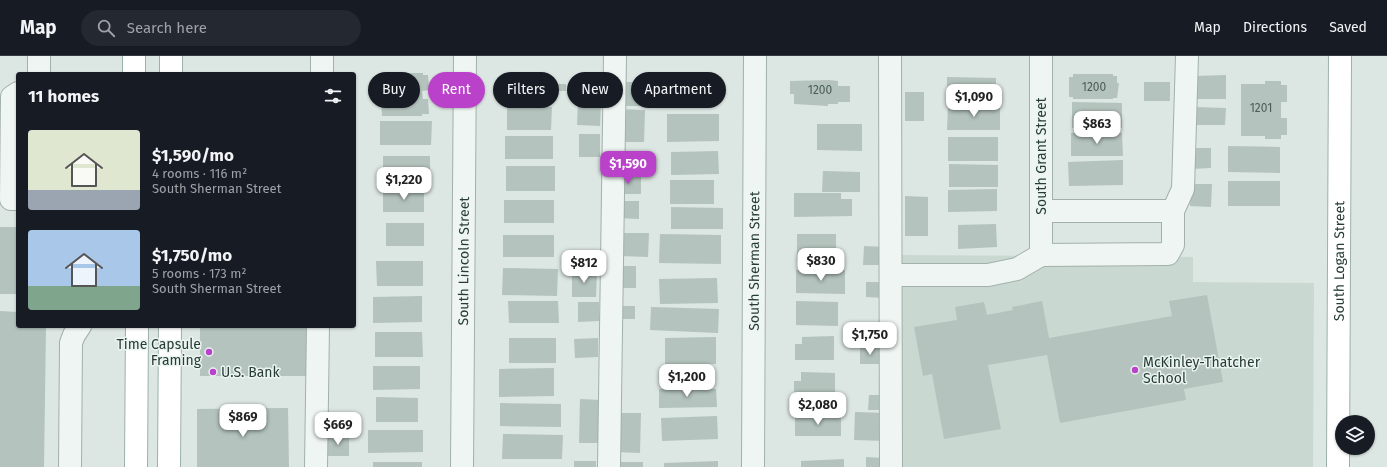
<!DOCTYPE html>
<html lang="en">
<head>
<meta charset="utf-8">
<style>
	:root { --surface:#171b24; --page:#242831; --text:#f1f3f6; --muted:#9ea1a6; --line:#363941; --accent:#ba42ca }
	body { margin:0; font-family:"Fira Sans",sans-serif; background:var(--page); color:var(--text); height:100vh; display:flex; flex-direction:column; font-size:15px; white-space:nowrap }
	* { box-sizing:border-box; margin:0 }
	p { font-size:13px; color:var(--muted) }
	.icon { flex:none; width:22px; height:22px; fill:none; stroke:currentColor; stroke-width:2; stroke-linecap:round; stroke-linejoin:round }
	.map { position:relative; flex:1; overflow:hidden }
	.side { position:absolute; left:16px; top:16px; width:340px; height:256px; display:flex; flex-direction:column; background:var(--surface); border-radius:4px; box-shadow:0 1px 3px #0004 }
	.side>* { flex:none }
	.top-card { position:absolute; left:368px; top:16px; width:380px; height:36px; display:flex; gap:8px }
	.buttons { position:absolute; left:1335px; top:359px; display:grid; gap:8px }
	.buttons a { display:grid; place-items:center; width:40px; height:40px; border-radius:50%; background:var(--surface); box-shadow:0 1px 3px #0004; font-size:20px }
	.price { position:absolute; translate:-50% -34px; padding:0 9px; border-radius:8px; background:#fff; color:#222; font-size:13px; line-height:26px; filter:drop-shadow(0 1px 2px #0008) }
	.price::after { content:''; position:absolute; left:50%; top:24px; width:12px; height:9px; margin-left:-6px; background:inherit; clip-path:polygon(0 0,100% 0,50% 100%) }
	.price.on { background:var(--accent); color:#fff }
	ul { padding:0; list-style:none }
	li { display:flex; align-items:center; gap:12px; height:100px; padding:0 12px }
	li span { display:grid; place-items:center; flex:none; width:112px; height:80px; border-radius:4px; color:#555 }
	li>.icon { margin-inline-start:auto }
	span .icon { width:48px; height:48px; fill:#fffc; stroke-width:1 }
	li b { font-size:17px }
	h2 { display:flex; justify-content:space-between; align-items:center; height:48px; padding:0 12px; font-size:17px }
	.tag { padding:0 14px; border-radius:18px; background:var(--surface); box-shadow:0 1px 3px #0004; font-size:14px; line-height:36px }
	.tag.on { background:var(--accent); color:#fff }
	header { display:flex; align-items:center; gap:24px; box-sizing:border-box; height:56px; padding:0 20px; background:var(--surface); border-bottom:1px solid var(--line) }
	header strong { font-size:19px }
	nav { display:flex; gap:22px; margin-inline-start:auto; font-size:14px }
	.search { width:280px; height:36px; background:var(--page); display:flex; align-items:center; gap:10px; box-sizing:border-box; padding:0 14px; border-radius:22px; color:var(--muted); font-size:15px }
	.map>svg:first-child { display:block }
</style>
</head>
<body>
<header>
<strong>Map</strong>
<div class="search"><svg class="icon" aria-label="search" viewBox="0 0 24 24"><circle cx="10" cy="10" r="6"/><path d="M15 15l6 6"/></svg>Search here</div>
<nav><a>Map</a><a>Directions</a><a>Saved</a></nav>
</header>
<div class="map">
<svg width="1387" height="411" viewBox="0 0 1387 411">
	<rect width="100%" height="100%" fill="#dce6e2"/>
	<!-- built -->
	<path fill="#cad8d2" d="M901 199 1193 201V226L1314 227 1313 411H900Z"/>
	<!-- building -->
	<g fill="#b4c3bd">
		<path d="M382 17H423V19H428L429 34 422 35 423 43H428L429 58H422V60H382L381 43H390V34H382Z"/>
		<path d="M586 18H606V37L597 36V39H589V37H586V28H581V19Z"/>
		<path d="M1073 18H1113V20H1117V27H1119L1117 42H1113V43H1073V41H1069V21H1073Z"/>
		<path d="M511 19 551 20V28H556V43H551V45H511V43H506V22H511Z"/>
		<path d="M1226 19V43H1194V20Z"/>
		<rect x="669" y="21" width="51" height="24"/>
		<path d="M947 21 996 22V47L947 46Z"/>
		<path d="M829 24 838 25V30H850V46H838V48H828V50L794 48V38H790V25Z"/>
		<path d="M1265 25H1281V29H1287V46H1281V62H1287V79H1281V83H1265V80H1241V28H1265Z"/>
		<rect x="619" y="26" width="24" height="24"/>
		<rect x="1144" y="26" width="26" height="19"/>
		<rect x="558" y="28" width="8" height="7"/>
		<rect x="905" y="36" width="19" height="29"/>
		<path d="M1072 46 1122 47V72H1072Z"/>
		<path d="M578 47H601L600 70 577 69Z"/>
		<path d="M948 50H1000V74H947Z"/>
		<path d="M507 51H552L551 74H507Z"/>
		<path d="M1194 51 1226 52 1225 69H1194Z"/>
		<path d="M618 53 645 54 644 86H618Z"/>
		<path d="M667 58H719V85L667 86Z"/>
		<path d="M380 65H432L431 89H380Z"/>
		<path d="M817 68H862V95L817 94Z"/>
		<path d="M1071 77H1122L1123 100H1071Z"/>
		<rect x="579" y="78" width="21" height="23"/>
		<rect x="505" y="80" width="48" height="23"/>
		<rect x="948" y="81" width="50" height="24"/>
		<path d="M1228 90 1280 91V117L1228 116Z"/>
		<path d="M1191 92H1211V112L1191 113Z"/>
		<path d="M618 95 641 96 640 113 617 111Z"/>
		<path d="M718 95 719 118 671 119V96Z"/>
		<rect x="383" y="100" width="47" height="22"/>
		<path d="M1123 104V129L1069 130 1068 106Z"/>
		<path d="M949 108 998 109V131H949Z"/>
		<rect x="506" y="110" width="49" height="25"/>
		<path d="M823 115 860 116V136H822Z"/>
		<path d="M615 121H641V138H616Z"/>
		<rect x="670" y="124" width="44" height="24"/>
		<rect x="1228" y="125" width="52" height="25"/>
		<path d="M1191 128H1212L1211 151 1190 150Z"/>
		<path d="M997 133V155L948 156V134Z"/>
		<rect x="383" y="134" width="41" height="22"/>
		<path d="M794 137H841V143H852V160L794 161Z"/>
		<path d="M905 140 928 141V180H905Z"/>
		<rect x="504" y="144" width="50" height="23"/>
		<path d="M619 145H639V163L618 162Z"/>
		<path d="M671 151 723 152V173H671Z"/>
		<rect x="386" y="167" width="38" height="23"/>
		<path d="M996 168 997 191 958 193V169Z"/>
		<rect x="0" y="171" width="18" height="67"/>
		<path d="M620 177H649L648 201 620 200Z"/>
		<path d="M660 178 721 179V208L659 207Z"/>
		<rect x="797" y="178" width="39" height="27"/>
		<rect x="503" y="179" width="51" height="22"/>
		<path d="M864 190 884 191V209H863Z"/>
		<path d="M376 205H423V230H377Z"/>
		<path d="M615 210H636V232H614Z"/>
		<path d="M503 212 558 213 557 240 502 239Z"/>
		<path d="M796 214H845V238L796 237Z"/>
		<path d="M572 215H597L596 241H572Z"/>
		<path d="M717 222 718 247 660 248 659 223Z"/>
		<path d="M866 226H883V242L866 241Z"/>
		<path d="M1207 239 1223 326 1184 333 1186 344 1060 367 1047 299 988 309 1001 373 944 383 932 318 923 320 914 271 957 264 955 251 984 246 987 259 1013 254 1012 251 1042 245 1049 282 1172 260 1169 245Z"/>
		<path d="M422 240V266L373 267V241Z"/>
		<path d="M508 245H558L559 267H509Z"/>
		<path d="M796 245 838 246V270L796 269Z"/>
		<path d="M578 246H599V265L578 266Z"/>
		<rect x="618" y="250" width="17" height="13"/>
		<path d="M651 251 719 253 718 277 650 274Z"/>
		<path d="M0 255 18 256V270H46L44 411H0Z"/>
		<rect x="200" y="270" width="108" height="50"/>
		<path d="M375 276H422L423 301H375Z"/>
		<path d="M834 280V304H795V288H802V281Z"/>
		<path d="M716 281V308H665V282Z"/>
		<rect x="509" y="282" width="47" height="25"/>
		<path d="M598 282V301L575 302 574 283Z"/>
		<rect x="860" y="292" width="19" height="16"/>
		<path d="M373 310H420V333L373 334Z"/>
		<path d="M660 311 715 312V329L660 328Z"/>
		<path d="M554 312V340L499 341V313Z"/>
		<path d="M801 316 835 317V345H794V325H801Z"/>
		<path d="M659 333H716L717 351 659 352Z"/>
		<path d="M869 339H881V354H868Z"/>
		<path d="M376 341 418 342V366H376Z"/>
		<path d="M580 343 602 344V387H579Z"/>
		<path d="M500 347 561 348V371L500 370Z"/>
		<path d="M288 352 289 411H197V353Z"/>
		<path d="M855 356 886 357 885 385 854 384Z"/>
		<path d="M617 357H641L640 397 616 396Z"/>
		<rect x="795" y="359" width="46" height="21"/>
		<path d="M717 360 718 383 662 385 661 362Z"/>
		<path d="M368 374H423V396L368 397Z"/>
		<path d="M503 378 563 379 562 403H502Z"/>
		<rect x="328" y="381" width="21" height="19"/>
		<path d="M866 401 883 402V411H866Z"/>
		<path d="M844 403V411H801V405Z"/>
		<rect x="574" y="405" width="22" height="6"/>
		<path d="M718 405V411H664V407Z"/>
		<rect x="373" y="406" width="49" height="5"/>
		<rect x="620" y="406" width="23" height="5"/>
	</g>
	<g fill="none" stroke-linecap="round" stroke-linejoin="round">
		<defs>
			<g id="minor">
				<path d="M39 0V18"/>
				<path d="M890 0 891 411"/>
				<path d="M1041 0V199"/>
				<path d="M322 18V0"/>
				<path d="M18 37 12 41 11 143H18"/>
				<path d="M1173 155 1183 133 1187 0"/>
				<path d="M891 219H988L1017 213 1041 199 1168 198 1173 189V155H1041"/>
				<path d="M70 411 71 287 74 279 80 270"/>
				<path d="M316 411 318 270"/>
				<path id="s1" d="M462 411 465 0"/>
				<path d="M609 411 615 0"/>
				<path id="s2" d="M753 411 755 0"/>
			</g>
			<g id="major">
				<path d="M134 0V18"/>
				<path d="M171 18V0"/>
				<path d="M136 411 137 270"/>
				<path d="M169 411 170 270"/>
				<path id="s3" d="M1338 411 1340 0"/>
			</g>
		</defs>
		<!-- minor casing -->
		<use href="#minor" stroke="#a2b0ab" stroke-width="24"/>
		<!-- major casing -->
		<use href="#major" stroke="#9cb1a9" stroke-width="24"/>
		<!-- minor -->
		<use href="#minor" stroke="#eff5f3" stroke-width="22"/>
		<!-- major -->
		<use href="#major" stroke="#fff" stroke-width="22"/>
	</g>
	<!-- markers -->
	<g fill="#ba42ca" stroke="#ebf4f1" stroke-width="1.5">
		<circle cx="209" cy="296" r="4"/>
		<circle cx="1135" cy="314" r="4"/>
		<circle cx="213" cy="316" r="4"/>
	</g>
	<g text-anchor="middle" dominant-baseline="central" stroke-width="3" stroke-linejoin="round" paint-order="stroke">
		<!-- number labels -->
		<g font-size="12" fill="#4a5e57">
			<text x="1094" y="31">1200</text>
			<text x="820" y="34">1200</text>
			<text x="1261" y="52">1201</text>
		</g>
		<!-- street labels -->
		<g font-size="14" fill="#263c35" stroke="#ebf4f1">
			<text transform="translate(1041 100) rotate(-90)">South Grant Street</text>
			<text stroke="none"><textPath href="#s1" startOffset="206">South Lincoln Street</textPath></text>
			<text stroke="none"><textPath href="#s2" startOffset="206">South Sherman Street</textPath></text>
			<text stroke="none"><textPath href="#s3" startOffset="206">South Logan Street</textPath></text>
		</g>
		<!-- poi labels -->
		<g font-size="14" fill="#263c35" stroke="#ebf4f1" text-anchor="start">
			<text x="201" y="288" text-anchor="end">Time Capsule<tspan x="201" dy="16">Framing</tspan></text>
			<text x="1143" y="306">McKinley-Thatcher<tspan x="1143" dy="16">School</tspan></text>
			<text x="221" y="316">U.S. Bank</text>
		</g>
	</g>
</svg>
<div class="buttons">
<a><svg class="icon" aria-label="layers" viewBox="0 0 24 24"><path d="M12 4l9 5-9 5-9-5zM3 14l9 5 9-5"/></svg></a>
</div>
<b class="price" style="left:974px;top:62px">$1,090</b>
<b class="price" style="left:1097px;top:89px">$863</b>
<b class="price on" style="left:628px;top:129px">$1,590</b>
<b class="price" style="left:404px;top:145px">$1,220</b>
<b class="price" style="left:821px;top:226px">$830</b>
<b class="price" style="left:584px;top:228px">$812</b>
<b class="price" style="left:870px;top:300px">$1,750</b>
<b class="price" style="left:687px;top:342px">$1,200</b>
<b class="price" style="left:818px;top:370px">$2,080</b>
<b class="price" style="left:243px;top:382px">$869</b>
<b class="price" style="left:338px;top:390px">$669</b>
<div class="top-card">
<a class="tag">Buy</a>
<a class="tag on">Rent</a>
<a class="tag">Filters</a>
<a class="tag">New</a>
<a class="tag">Apartment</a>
</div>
<section class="side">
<h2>11 homes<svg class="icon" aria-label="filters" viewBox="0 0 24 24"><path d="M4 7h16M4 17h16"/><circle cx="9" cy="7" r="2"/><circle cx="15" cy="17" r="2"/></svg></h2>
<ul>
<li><span style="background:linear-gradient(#dfe7d0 75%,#9aa5b1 0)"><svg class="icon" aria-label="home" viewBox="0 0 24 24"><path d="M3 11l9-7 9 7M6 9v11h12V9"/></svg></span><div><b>$1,590/mo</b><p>4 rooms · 116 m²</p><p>South Sherman Street</p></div></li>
<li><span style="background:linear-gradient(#a9c7e8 70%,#7fa58c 0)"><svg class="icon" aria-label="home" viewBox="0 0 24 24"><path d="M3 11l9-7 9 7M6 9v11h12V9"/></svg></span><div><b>$1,750/mo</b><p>5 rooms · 173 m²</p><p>South Sherman Street</p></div></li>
</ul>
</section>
</div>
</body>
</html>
